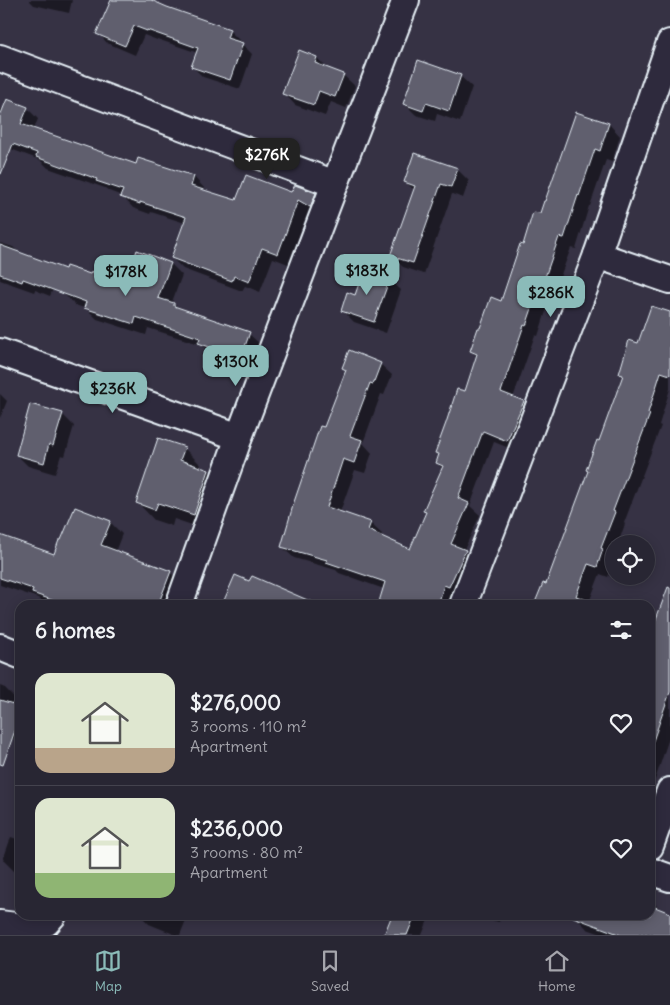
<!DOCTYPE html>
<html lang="en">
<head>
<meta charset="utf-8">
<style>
	:root { --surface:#282633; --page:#302e3b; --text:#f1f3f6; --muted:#a5a5ac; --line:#44434e; --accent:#8bbbb9 }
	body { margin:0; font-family:Delius,sans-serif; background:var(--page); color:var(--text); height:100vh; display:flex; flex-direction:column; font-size:19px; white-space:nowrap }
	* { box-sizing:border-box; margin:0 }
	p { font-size:16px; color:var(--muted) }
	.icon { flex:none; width:28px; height:28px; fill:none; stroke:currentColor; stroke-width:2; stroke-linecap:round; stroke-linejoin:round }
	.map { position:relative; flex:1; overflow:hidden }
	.panel { position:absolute; left:15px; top:600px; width:640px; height:320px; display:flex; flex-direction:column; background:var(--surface); border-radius:15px; box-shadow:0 2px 12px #0003,0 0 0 1px var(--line) }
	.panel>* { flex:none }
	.controls { position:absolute; left:605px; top:535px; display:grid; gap:10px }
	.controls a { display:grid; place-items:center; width:50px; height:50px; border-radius:50%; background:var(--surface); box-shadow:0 2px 12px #0003,0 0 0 1px var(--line); font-size:25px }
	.price { position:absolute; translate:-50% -42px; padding:0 11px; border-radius:10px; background:var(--accent); color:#111; font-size:16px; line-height:32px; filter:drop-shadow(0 1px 2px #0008) }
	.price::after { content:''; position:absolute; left:50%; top:30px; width:15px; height:11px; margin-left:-8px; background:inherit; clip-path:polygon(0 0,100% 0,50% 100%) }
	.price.selected { background:#222; color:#fff }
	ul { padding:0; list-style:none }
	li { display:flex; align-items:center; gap:15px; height:125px; padding:0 20px }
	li+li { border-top:1px solid var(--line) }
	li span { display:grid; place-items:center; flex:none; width:140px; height:100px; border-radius:15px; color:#555 }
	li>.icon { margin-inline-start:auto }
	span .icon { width:60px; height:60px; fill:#fffc; stroke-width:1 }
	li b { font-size:21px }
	h2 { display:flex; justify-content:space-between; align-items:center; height:60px; padding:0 20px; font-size:21px }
	.tabs { display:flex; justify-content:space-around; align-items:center; height:70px; border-top:1px solid var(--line); background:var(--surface); font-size:14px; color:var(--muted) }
	.tabs a { display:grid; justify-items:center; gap:2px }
	.tabs .selected { color:var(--accent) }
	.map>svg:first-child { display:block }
</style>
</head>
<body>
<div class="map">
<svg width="670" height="935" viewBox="0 0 670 935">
	<rect width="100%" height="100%" fill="#363244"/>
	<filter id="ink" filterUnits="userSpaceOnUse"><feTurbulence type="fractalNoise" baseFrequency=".02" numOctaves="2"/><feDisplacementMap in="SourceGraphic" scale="10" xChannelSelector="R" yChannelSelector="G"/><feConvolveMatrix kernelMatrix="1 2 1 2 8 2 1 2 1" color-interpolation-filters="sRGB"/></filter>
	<g filter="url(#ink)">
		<!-- shadow -->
		<g fill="#0007">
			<path d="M29 0H72L69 13 34 5Z"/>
			<path d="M112 0H148L229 30 239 40 238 43 242 44 252 54 240 89 203 77 193 67 198 53 157 39V40L144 35 135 55 107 43 98 33Z"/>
			<path d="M300 52 317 58 327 68 343 75 355 86 346 108 331 102 325 116 295 105 284 93Z"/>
			<path d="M460 76 472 87 460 122 437 114 435 121 416 115 405 104Z"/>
			<path d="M0 108 4 110 27 108 38 119 34 129 137 165 194 177 204 188 203 191 237 201 292 194H315L326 205 321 217 309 209 288 264 273 258 260 292 245 286 242 291 183 269 172 258 185 223 151 212 150 214 133 208 122 196 109 191 105 188 48 168 40 160 0 145Z"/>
			<path d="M576 114 609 124 620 136 612 162 606 160 590 206H589L576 249 571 248 554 293H552L538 336 535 335 513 398 523 402 535 414 519 452 494 442 470 506 480 515 464 550 476 562 452 605H379L384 589 339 573 336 570 294 558 282 547 325 429 347 371 343 368 380 364 392 375 384 395 381 394 363 443 372 453 365 473 355 470 340 512 370 523 382 534 381 537 410 550 427 513 443 469 437 463 440 456 436 453 466 393 477 357 472 351 481 330 502 303 524 247 541 215Z"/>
			<path d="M457 169 469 181 463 198 452 194 424 274 403 267 392 256 415 191 405 181Z"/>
			<path d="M0 243 13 247 19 253 59 275 50 296 35 290 34 292 0 280Z"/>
			<path d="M171 264 182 275 172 302 178 308 249 334 261 345 252 369 211 354 202 345 148 328 146 335 97 319 87 309 75 305 63 293 126 285Z"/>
			<path d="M389 279 401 290 386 333 354 322 342 310 356 296Z"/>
			<path d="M670 314V389L659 425 661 426 624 523 625 524 618 544H614V555L612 559 614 561 608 577 600 574 588 605H536L546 586 600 442 623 377 620 373 639 345Z"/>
			<path d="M0 394 7 401 0 418Z"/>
			<path d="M62 414 74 426 65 456 61 455 55 474 28 466 17 455Z"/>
			<path d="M184 448 201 465 200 468 209 471 225 488 210 531 174 519 172 526 154 520 138 503Z"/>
			<path d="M110 522 122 534 115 552 170 572 182 584 174 605H47L38 598 0 585V536L55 555Z"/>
			<path d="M670 587V735L650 795V639Z"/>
			<path d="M0 686 5 688 16 699 14 706 20 708V741L0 734Z"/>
			<path d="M11 837 20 840V873L15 872 3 860Z"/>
			<path d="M650 903 655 904 661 911 670 914V935H604L587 929 576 917 577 915H650Z"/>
			<path d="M140 915H188L180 935H176L149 924Z"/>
			<path d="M394 915H430L422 935H389Z"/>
			<path d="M474 915H501L499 922 475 916Z"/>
		</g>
		<!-- building -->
		<g fill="#605e6e" stroke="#e8f1f8">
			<path d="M111 0H151L167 7 230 29 227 38 243 43 230 80 191 67 198 48 147 30V31L134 26 125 46 96 34Z"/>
			<path d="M299 50 317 57 315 63 344 74 335 97 319 91 314 105 282 94Z"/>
			<path d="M418 60 461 75 449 111 426 103 423 111 403 104Z"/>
			<path d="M7 99 28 107 21 124 136 164 138 158 194 176 191 186 236 200 246 175 291 192 295 185 316 193 310 207 298 200 278 254 262 248 249 282 234 276 232 281 171 258 186 217 140 202V204L120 197 123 190 96 181 97 179 36 157 37 153 13 144 1 174H0V116Z"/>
			<path d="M576 112 609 123 600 151 595 149 579 196 578 195 564 238 559 237 543 283 541 282 526 326 524 325 501 392 524 401 507 441 483 431 458 498 469 503 451 544 466 550 449 587 444 585 438 605H378L385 582 326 562 327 560 281 547 294 502 320 426 324 427 346 370 342 368 349 350 381 363 373 384 370 383 350 436 362 440 354 463 343 459 327 507 371 522 368 530 410 549 426 512 423 511 443 466 436 463 439 454 435 453 446 423 457 389 465 391 477 354 470 351 478 328H480L491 297 501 301 520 244 523 245 533 212 540 213 544 201H545Z"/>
			<path d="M414 153 458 168 451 187 441 184 413 263 390 256 415 186 404 182Z"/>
			<path d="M0 245 65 269 66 266 90 274 92 271 125 283 137 250 171 263 158 298 174 303V306L250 332 241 358 198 343 200 338 136 317 134 324 84 308 86 302 23 279 22 282 0 274Z"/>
			<path d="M364 269 390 278 374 322 341 311 347 292 355 295Z"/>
			<path d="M651 306 670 312V375L661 372 648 413 650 414 613 511 615 512 601 548 603 549 597 567 588 564 576 596 595 603V605H534L543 583 546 584 588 471 586 470 597 440 599 441 623 375 619 374 629 340 638 343Z"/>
			<path d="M30 404 63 413 53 446 49 444 44 463 16 455Z"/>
			<path d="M158 438 185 447 180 460 209 470 194 515 158 503 155 510 136 503Z"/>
			<path d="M75 507 111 521 101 545 171 571 158 605H66L32 593 33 589 0 578V535L54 554 59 540H61Z"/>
			<path d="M235 575 249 581 252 576 319 605H222Z"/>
			<path d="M668 587 670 588V692L653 741 650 740V635Z"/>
			<path d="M0 700 20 706V716L3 765 0 764Z"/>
			<path d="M650 905 670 913V935H621L573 917V915H650Z"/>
			<path d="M392 915H415L407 935H384Z"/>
		</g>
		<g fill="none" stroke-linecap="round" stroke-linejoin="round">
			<defs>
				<g id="minor">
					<path d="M0 58 335 184 406 0"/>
					<path d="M597 255 670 280"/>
					<path d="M0 352 239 437"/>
					<path d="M179 605 239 437 335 184"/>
					<path d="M463 605 597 255 670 43"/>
					<path d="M0 647 20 655"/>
					<path d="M650 846 670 791"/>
					<path d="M650 871 670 878"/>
					<path d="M0 924 23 927 46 923 53 915"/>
				</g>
			</defs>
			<!-- minor casing -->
			<use href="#minor" stroke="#e8f1f8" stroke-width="30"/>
			<!-- minor -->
			<use href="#minor" stroke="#2f2a3d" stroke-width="26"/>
		</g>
	</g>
</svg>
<div class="controls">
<a><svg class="icon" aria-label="locate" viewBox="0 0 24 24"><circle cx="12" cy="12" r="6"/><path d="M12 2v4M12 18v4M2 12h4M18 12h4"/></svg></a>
</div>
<b class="price selected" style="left:267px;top:180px">$276K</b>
<b class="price" style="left:367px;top:296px">$183K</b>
<b class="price" style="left:126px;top:297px">$178K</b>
<b class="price" style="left:551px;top:318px">$286K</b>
<b class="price" style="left:236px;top:387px">$130K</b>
<b class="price" style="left:113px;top:414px">$236K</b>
<section class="panel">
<h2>6 homes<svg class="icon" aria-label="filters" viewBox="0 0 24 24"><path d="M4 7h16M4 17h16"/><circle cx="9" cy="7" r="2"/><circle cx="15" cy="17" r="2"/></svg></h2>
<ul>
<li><span style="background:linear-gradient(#dfe7d0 75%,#b9a48a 0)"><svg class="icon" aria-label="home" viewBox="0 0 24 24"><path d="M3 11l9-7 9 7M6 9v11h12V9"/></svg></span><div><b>$276,000</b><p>3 rooms · 110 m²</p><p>Apartment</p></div><svg class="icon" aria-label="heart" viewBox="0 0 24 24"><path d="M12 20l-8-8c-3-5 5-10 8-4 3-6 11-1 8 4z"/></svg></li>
<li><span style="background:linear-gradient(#dfe7d0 75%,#8fb573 0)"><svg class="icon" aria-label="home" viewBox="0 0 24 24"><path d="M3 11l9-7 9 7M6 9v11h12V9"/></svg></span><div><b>$236,000</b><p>3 rooms · 80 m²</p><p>Apartment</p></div><svg class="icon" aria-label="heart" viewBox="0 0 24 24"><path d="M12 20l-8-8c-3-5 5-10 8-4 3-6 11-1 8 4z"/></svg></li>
</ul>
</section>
</div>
<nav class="tabs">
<a class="selected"><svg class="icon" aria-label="map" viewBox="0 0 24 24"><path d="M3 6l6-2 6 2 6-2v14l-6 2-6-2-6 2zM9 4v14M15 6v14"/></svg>Map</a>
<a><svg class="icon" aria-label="saved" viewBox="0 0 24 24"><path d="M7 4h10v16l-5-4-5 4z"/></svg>Saved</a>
<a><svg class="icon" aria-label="home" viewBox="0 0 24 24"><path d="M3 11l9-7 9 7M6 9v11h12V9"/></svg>Home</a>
</nav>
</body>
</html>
